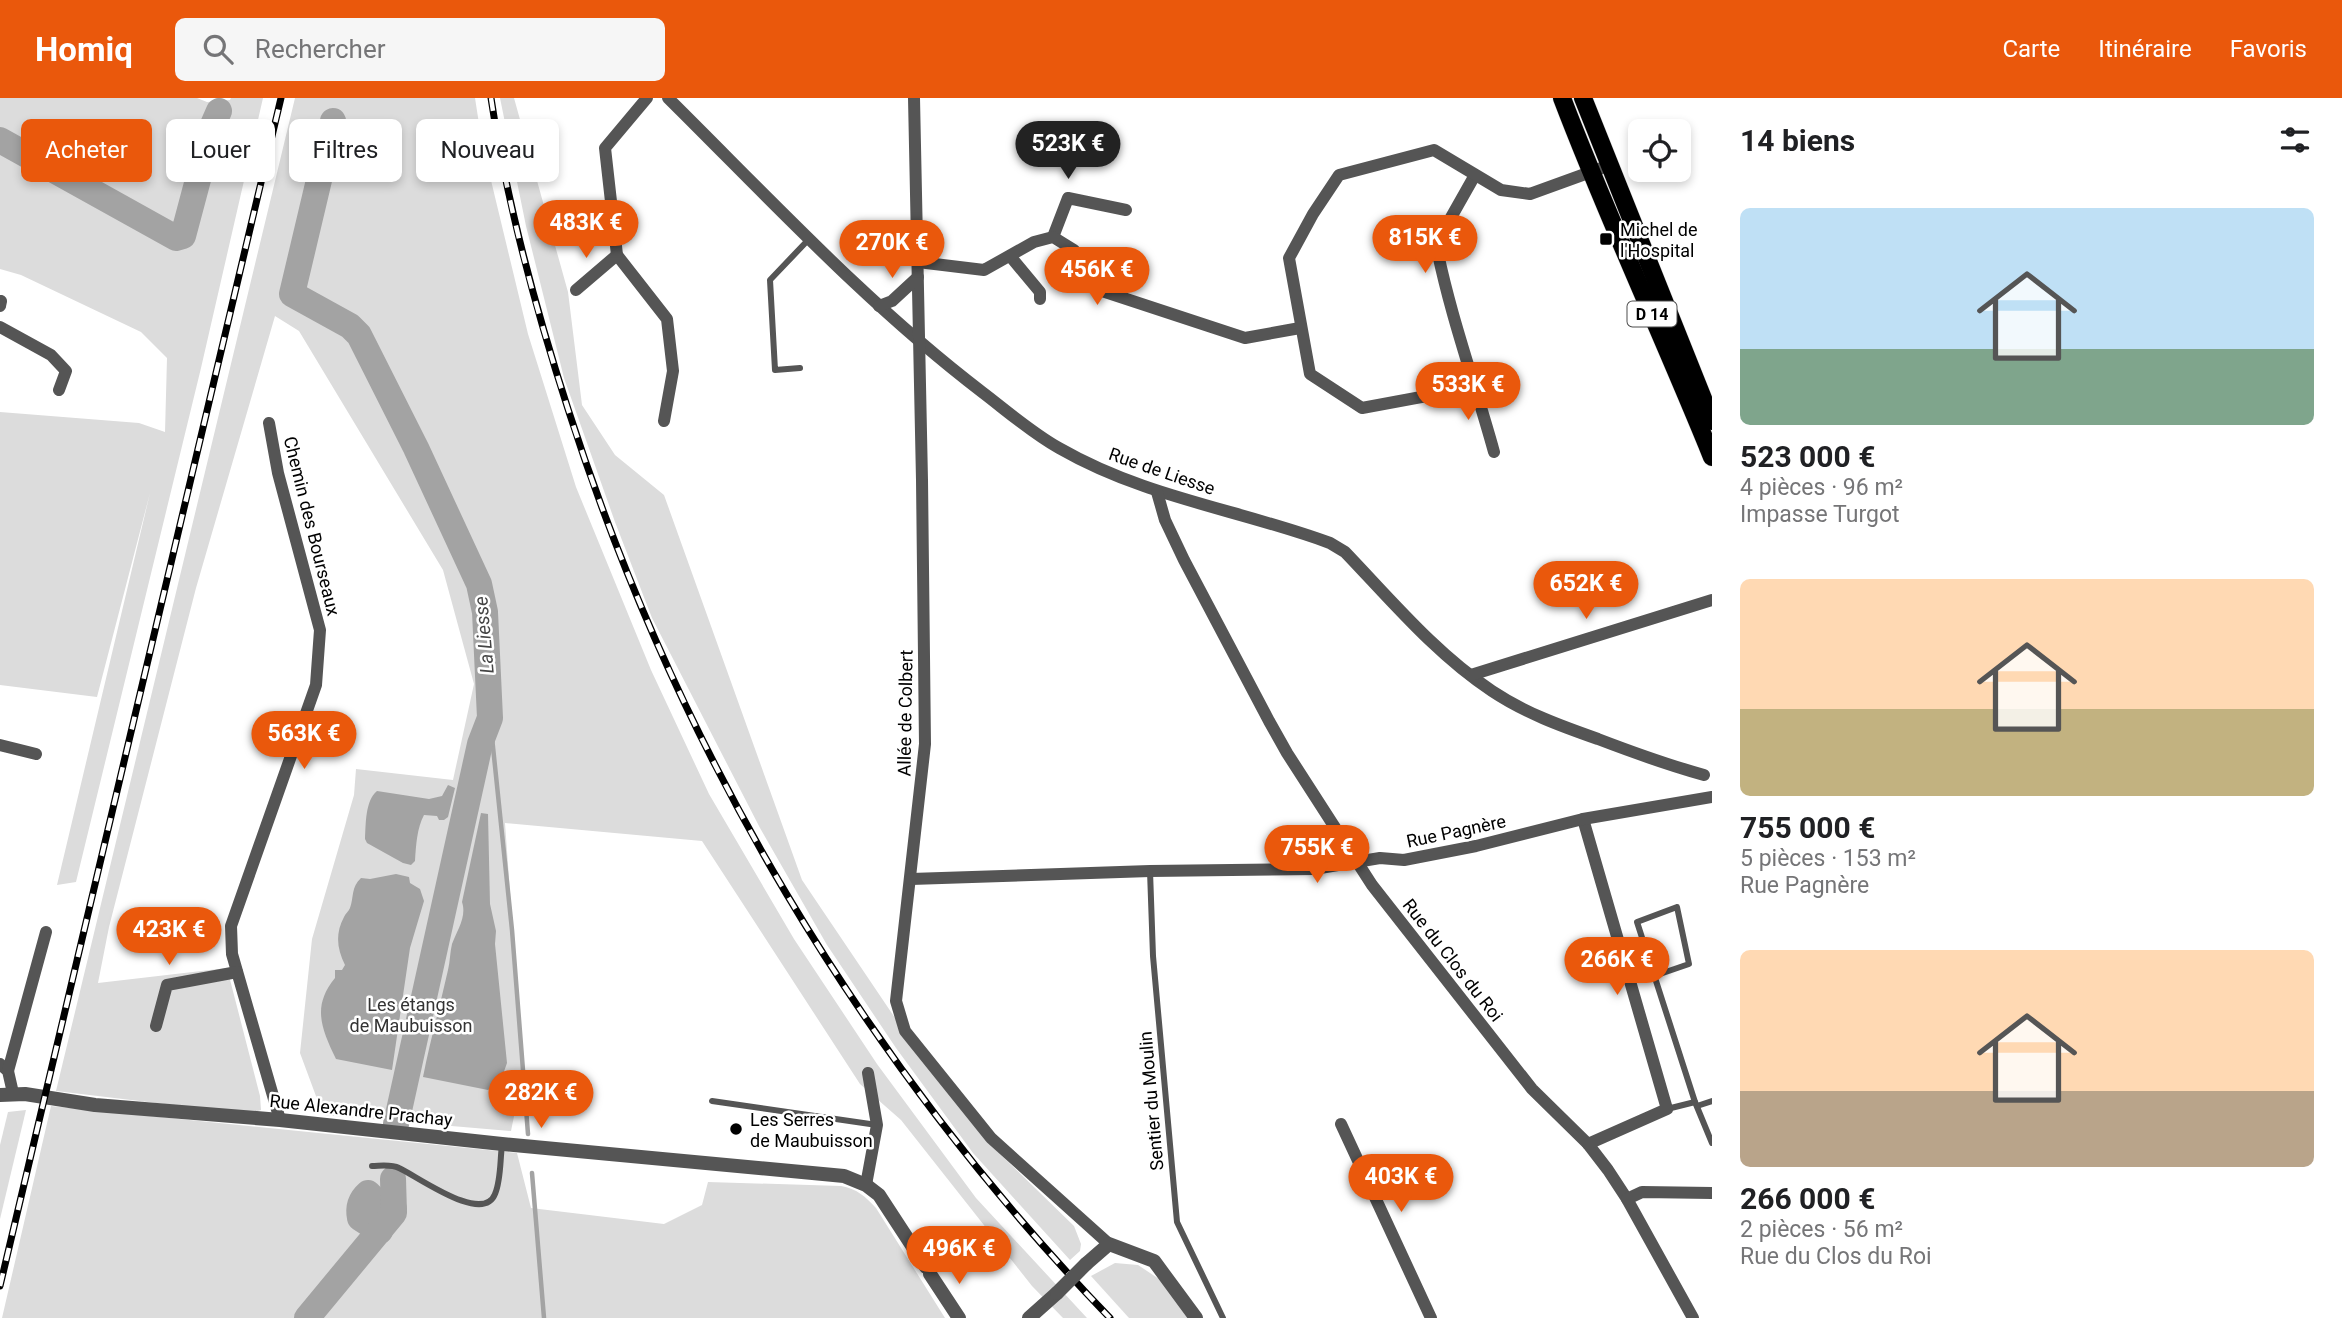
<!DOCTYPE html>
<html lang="fr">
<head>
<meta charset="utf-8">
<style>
	:root { --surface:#fff; --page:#f6f6f6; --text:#202124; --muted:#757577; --accent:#ea580c }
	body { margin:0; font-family:Roboto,sans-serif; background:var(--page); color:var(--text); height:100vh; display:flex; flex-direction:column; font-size:26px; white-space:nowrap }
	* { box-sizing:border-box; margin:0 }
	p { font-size:23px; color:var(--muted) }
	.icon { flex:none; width:38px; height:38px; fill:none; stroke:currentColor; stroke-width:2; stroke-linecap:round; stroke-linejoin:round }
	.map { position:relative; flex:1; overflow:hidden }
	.panel { display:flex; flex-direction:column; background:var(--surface); width:630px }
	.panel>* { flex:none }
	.banner { position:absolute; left:21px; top:21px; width:665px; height:63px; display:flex; gap:14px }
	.controls { position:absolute; left:1628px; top:21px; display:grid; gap:14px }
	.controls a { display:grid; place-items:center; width:63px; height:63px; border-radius:10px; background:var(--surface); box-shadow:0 4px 10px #0003; font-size:35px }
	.price { position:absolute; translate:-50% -60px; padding:0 16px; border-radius:24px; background:var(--accent); color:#fff; font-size:23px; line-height:46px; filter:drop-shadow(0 2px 4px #0008) }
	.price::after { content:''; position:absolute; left:50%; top:42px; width:21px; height:16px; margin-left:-10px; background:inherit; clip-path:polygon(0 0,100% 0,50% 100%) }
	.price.on { background:#222; color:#fff }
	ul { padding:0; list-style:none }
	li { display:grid; align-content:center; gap:14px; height:371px; padding:0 28px }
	li span { display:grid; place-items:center; height:217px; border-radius:10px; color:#555 }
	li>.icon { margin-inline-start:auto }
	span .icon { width:126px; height:126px; fill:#fffc; stroke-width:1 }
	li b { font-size:30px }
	h2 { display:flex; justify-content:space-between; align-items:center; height:84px; padding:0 28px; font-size:30px }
	.tag { padding:0 24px; border-radius:10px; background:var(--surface); box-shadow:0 4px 10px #0003; font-size:24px; line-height:63px }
	.tag.on { background:var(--accent); color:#fff }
	header { display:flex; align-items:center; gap:42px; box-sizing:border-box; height:98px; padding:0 35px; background:var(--accent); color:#fff }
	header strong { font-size:33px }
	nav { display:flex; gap:38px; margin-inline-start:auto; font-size:24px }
	.search { width:490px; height:63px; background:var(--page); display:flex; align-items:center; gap:18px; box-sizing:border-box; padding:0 24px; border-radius:10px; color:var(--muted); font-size:26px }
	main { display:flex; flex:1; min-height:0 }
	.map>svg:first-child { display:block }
</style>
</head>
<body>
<header>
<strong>Homiq</strong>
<div class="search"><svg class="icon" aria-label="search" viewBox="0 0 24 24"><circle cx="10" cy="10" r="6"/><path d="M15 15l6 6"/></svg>Rechercher</div>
<nav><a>Carte</a><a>Itinéraire</a><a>Favoris</a></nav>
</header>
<main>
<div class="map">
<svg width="1712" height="1220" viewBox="0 0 1712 1220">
	<rect width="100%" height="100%" fill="#fff"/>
	<!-- green -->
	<g fill="#dcdcdc">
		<path d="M0 0H197L207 4 230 2 231 0H263L201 270 76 784 57 787 150 395 97 599 0 587V314L139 325 165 334 167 260 141 234 21 177 0 171Z"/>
		<path d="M295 0H475L482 45 528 236 576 389 651 572 709 696 794 841 877 966 976 1100 1087 1220H1063L1032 1188 901 1022 860 986 702 743 505 725 523 974 511 1033 323 1017 300 955 312 841 354 697 356 671 453 682 474 586 443 472 299 233 275 218 196 490 109 829 98 885 227 870 260 998 261 1012 248 1016 56 993Z"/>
		<path d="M500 0H514L568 194 582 307 615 357 664 397 802 782 918 954 997 1053 1074 1128 1081 1146 1080 1153 1070 1162 973 1055 896 950 827 847 760 730 652 520 615 424 564 280 526 128Z"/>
		<path d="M51 1008 517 1055 531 1110 664 1126 702 1107 708 1084 841 1088C857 1091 865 1098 876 1110L945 1220H2Z"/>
		<path d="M26 1012 0 1121V1047L8 1014Z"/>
		<path d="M1115 1165 1138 1167 1165 1185 1190 1220H1129L1091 1178Z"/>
	</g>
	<!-- water -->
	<g fill="#a3a3a3">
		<path d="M448 687 455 690 448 719 444 722H439L437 718 424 717C417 730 416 747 415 763L411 767 403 765 367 745 365 741C366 726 365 703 377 693L429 701 442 698Z"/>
		<path d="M481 715 488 716 490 806 496 833 495 846 507 965 501 982 488 992 423 979C430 943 440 908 448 872 450 864 450 854 452 846 457 832 467 819 462 804Z"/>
		<path d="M396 776 409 779 410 785 420 791 424 803 410 850 392 972 336 961C321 930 312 908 335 880V872H342L345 867C337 851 335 836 344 819 345 816 349 813 350 810 354 799 351 789 361 780L370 781Z"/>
	</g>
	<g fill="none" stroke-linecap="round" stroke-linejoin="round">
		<!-- stream -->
		<g stroke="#a3a3a3" stroke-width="4.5">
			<path d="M490 620 512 832 528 1036"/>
			<path d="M532 1075 544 1220"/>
		</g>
		<!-- river -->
		<g stroke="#a3a3a3" stroke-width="26">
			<path d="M333 23 292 196 350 228 359 237 416 350 479 486 485 514 490 620 480 646 396 1026"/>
			<path d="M0 42 176 140 183 138 212 29 219 13"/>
			<path d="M380 1133 360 1120C358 1110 360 1102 368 1095L384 1111H394"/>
			<path d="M307 1220 394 1115 393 1081"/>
		</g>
		<defs>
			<g id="primary">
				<path d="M1562 0C1608 121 1663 238 1712 359"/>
				<path d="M1583 0 1712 323"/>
			</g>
		</defs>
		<!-- primary casing -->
		<use href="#primary" stroke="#dbdbdb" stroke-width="19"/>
		<!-- service -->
		<g stroke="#555" stroke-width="6">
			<path d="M800 270 775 272 770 182 810 140"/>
			<path d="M1150 773 1153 858 1177 1124 1223 1220"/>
			<path d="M1654 878 1689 866 1677 809 1637 824 1695 1004"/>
			<path d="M712 1003 877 1027"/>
			<path d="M1697 1008 1712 1003"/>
			<path d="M1667 1011 1695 1004 1712 1045"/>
			<path d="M372 1068C380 1068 391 1066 399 1070 417 1078 483 1127 495 1096 501 1082 500 1062 502 1047"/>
		</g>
		<!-- minor -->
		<g stroke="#555" stroke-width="12">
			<path d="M647 0 605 50 617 157 667 221 673 273 664 323"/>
			<path d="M668 0C770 101 868 207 982 294 1007 313 1032 335 1059 350 1146 400 1238 411 1330 445L1345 454C1391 502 1436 556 1492 593 1525 615 1561 628 1598 641 1632 654 1668 667 1704 677"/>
			<path d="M914 0 922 382 925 646 896 903 905 933 991 1040 1109 1146"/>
			<path d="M1475 77 1436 146C1450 217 1475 285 1494 354"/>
			<path d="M1053 139 1068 100 1126 112"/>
			<path d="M1010 158 1040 194V201"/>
			<path d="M918 164 984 172 1034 144 1053 139 1074 152 1096 191 1245 240 1300 230"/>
			<path d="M576 192 617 157"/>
			<path d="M0 208 1 203"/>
			<path d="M879 208 892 203 918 179"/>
			<path d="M0 229 51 257 66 273 59 292"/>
			<path d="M1475 285 1459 292 1362 310 1310 276 1289 160 1313 116 1339 77 1434 52 1501 92 1530 96 1610 67"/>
			<path d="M269 325 278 375 320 532 316 587 231 828 232 856 280 1022"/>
			<path d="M1157 394 1165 422 1184 462 1269 623 1287 655 1372 787 1532 991 1588 1046 1608 1072 1627 1101 1693 1220"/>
			<path d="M1471 577 1712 502"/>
			<path d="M0 647 36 656"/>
			<path d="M1583 721 1667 1011 1588 1046"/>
			<path d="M911 781 1150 773 1314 771 1380 760 1404 762 1476 748 1583 721 1712 699"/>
			<path d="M156 928 167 887 237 874"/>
			<path d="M0 966 8 973 13 995"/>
			<path d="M8 973 46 834"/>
			<path d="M1341 1026 1431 1220"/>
			<path d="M866 1087 877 1027 868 975"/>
			<path d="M1627 1101 1642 1094 1712 1095"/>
		</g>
		<!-- tertiary -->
		<g stroke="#555" stroke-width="14">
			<path d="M0 997 25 996 95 1007 280 1022 502 1046 844 1078 866 1087 879 1097 926 1169"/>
			<path d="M1086 1166 1109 1146 1154 1163 1196 1220"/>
			<path d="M930 1176 959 1220"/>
			<path d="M1029 1220 1057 1195"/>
		</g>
		<!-- primary -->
		<use href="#primary" stroke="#000" stroke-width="18"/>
		<defs>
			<g id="rail">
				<path d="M491 0C507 106 535 209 568 311 677 651 862 963 1110 1220"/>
				<path d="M0 1188 281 0"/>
			</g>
		</defs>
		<!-- rail casing -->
		<use href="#rail" stroke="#000" stroke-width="7"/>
		<!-- rail -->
		<use href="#rail" stroke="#fff" stroke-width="4.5" stroke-dasharray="13" stroke-linecap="butt"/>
		<!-- tertiary-bridge -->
		<path stroke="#555" stroke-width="14" d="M1057 1195 1086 1166"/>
	</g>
	<!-- markers -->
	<g fill="#000" stroke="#fff" stroke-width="2.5">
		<rect x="1599" y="134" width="14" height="14" rx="3.5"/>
		<circle cx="736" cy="1031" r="7"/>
	</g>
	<g text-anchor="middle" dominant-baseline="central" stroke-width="5" stroke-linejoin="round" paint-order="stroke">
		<!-- shield labels -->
		<rect fill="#fff" stroke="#4c4c4c" stroke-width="2" x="1627.5" y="203.5" width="49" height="25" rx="5"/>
		<g font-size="16" font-weight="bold" fill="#000">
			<text x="1652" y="216">D 14</text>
		</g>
		<!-- poi labels -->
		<g font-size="18" fill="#000" stroke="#fff" text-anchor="start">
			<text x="1620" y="131">Michel de<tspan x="1620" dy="21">l'Hospital</tspan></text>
			<text x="750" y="1021">Les Serres<tspan x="750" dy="21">de Maubuisson</tspan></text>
		</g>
		<!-- street labels -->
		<g font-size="18" fill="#000" stroke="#fff">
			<text transform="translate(1162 373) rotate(19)">Rue de Liesse</text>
			<text transform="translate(312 428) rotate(76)">Chemin des Bourseaux</text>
			<text transform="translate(905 615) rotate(-89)">Allée de Colbert</text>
			<text transform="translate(1456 733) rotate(-12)">Rue Pagnère</text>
			<text transform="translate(1453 862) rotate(52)">Rue du Clos du Roi</text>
			<text transform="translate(1151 1003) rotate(-95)">Sentier du Moulin</text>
			<text transform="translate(361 1012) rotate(6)">Rue Alexandre Prachay</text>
		</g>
		<!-- park labels -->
		<g font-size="18" fill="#333" stroke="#fff">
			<text x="411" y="906">Les étangs<tspan x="411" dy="21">de Maubuisson</tspan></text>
		</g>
		<!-- water labels -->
		<g font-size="19" font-style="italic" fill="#444" stroke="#fff">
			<text transform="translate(484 537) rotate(-95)">La Liesse</text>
		</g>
	</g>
</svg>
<div class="controls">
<a><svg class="icon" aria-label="locate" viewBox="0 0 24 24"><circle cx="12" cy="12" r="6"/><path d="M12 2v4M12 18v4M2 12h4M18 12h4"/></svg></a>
</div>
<b class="price on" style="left:1068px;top:83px">523K €</b>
<b class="price" style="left:586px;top:162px">483K €</b>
<b class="price" style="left:1425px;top:177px">815K €</b>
<b class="price" style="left:892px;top:182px">270K €</b>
<b class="price" style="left:1097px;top:209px">456K €</b>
<b class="price" style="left:1468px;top:324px">533K €</b>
<b class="price" style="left:1586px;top:523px">652K €</b>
<b class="price" style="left:304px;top:673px">563K €</b>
<b class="price" style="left:1317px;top:787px">755K €</b>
<b class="price" style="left:169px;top:869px">423K €</b>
<b class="price" style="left:1617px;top:899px">266K €</b>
<b class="price" style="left:541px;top:1032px">282K €</b>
<b class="price" style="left:1401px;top:1116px">403K €</b>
<b class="price" style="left:959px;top:1188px">496K €</b>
<div class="banner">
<a class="tag on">Acheter</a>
<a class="tag">Louer</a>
<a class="tag">Filtres</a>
<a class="tag">Nouveau</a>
</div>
</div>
<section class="panel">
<h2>14 biens<svg class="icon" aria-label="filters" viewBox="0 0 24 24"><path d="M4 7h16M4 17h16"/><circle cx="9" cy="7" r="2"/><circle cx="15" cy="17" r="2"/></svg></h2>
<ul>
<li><span style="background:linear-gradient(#bfe0f5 65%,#7fa58c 0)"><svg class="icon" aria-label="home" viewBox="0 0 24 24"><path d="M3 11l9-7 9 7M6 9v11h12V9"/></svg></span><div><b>523 000 €</b><p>4 pièces · 96 m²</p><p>Impasse Turgot</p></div></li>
<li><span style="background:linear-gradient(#ffd9b3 60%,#c2b280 0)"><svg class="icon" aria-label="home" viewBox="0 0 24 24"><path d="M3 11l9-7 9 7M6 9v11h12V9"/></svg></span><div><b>755 000 €</b><p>5 pièces · 153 m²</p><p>Rue Pagnère</p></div></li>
<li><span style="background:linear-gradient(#ffd9b3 65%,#b9a48a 0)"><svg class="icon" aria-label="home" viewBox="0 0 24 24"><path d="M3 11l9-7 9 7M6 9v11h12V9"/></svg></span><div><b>266 000 €</b><p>2 pièces · 56 m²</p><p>Rue du Clos du Roi</p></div></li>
</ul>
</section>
</main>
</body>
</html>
